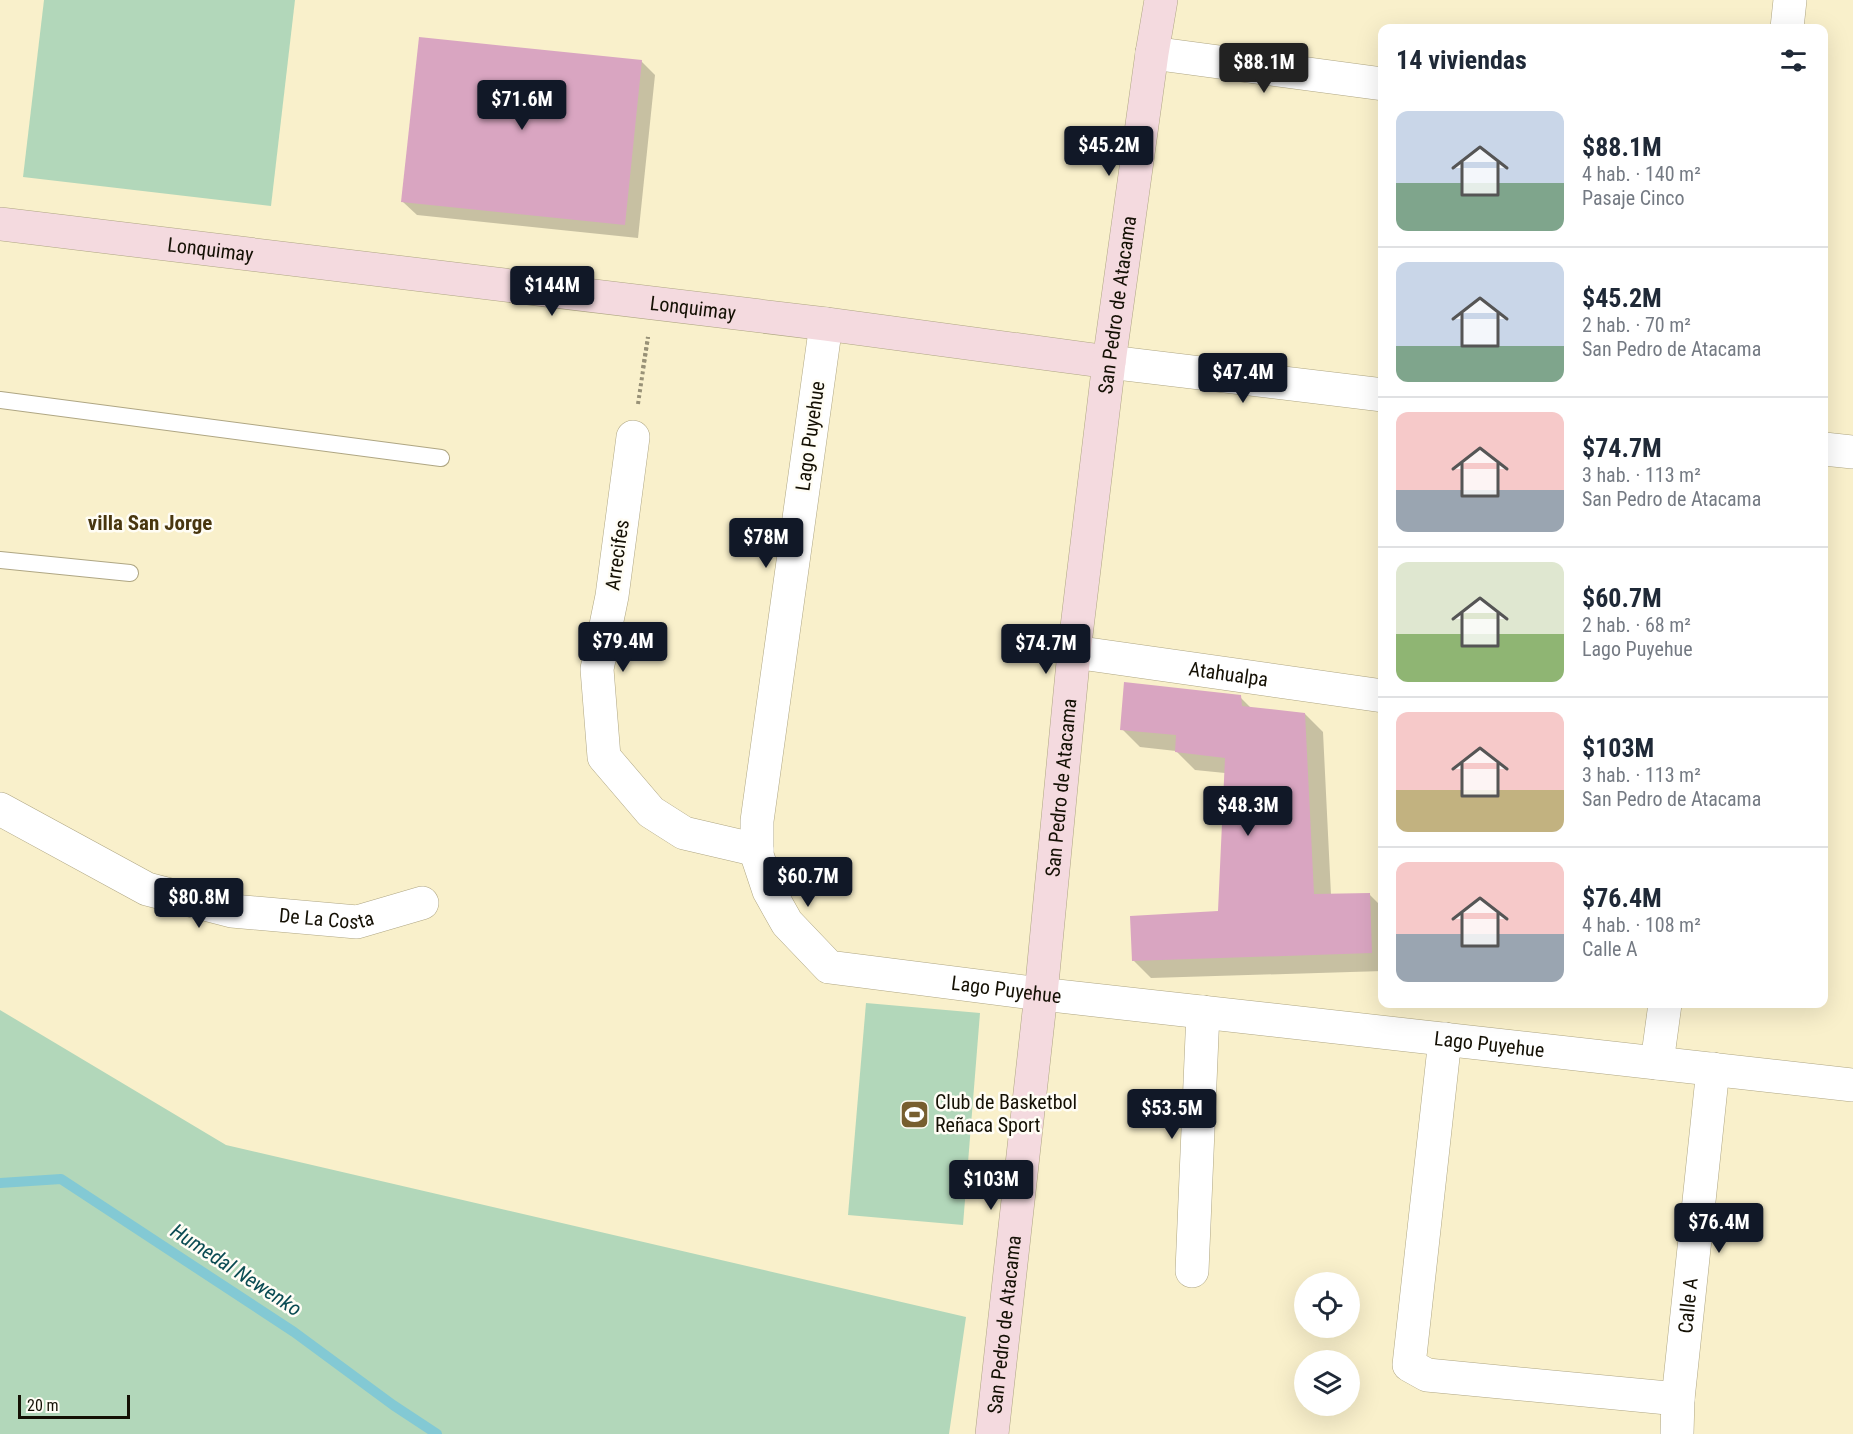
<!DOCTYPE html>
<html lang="es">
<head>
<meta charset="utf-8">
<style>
	:root { --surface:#fff; --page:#f6f6f7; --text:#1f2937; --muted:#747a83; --line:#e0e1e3; --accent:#111827 }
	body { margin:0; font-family:"Roboto Condensed",sans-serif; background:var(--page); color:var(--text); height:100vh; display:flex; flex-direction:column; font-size:22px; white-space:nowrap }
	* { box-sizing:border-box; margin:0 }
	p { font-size:20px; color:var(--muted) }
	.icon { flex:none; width:33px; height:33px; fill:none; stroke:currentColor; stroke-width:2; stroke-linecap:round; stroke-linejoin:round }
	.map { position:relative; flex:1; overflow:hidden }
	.panel { position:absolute; left:1378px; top:24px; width:450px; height:984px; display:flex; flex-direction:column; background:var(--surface); border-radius:12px; box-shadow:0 6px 24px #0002 }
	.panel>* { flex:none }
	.controls { position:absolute; left:1294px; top:1272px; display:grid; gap:12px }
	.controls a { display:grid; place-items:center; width:66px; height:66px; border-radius:50%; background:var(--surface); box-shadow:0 6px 24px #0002; font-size:30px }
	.scale { position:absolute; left:18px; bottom:15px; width:112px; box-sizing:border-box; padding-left:6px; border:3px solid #141004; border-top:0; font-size:16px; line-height:21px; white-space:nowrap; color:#141004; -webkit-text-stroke:4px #fffdf5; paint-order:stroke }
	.price { position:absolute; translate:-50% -51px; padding:0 14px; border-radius:6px; background:var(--accent); color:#fff; font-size:20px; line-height:39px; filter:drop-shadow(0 2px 3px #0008) }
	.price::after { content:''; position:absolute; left:50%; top:36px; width:18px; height:14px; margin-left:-9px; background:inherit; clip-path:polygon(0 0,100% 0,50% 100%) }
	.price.selected { background:#222; color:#fff }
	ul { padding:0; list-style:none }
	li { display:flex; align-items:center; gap:18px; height:150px; padding:0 18px }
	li+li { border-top:2px solid var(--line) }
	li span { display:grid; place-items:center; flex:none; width:168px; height:120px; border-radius:12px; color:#555 }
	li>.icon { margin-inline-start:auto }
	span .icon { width:72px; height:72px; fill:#fffc; stroke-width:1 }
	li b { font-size:26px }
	h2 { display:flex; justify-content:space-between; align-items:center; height:72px; padding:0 18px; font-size:26px }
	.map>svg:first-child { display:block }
</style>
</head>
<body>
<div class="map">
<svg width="1853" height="1434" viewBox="0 0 1853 1434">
	<rect width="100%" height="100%" fill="#f9f0cb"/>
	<!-- green -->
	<g fill="#b2d7ba">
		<path d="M44 0H295L271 206 23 177Z"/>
		<path d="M866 1003 980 1013 963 1225 848 1215Z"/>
		<path d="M0 1010 226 1145 966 1317 949 1434H0Z"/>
	</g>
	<!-- shadow -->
	<g fill="#0003">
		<path d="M641 61 655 75 638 238 417 215 403 202Z"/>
		<path d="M1240 697 1252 709 1305 714 1323 732 1331 895 1369 894 1383 908V971L1151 978 1133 960 1220 913 1225 773 1195 770 1176 751 1140 747 1122 729Z"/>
	</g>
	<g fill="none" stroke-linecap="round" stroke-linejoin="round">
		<!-- stream -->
		<path stroke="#83c9d4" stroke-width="10" d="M0 1183 61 1179 294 1332 393 1405 437 1434"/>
	</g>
	<!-- building -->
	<g fill="#d9a5c1">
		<path d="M419 37 642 60 625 225 401 202Z"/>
		<path d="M1124 682 1241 695 1242 706 1305 713 1314 894 1370 893 1372 953 1132 961 1130 916 1218 911 1225 758 1175 752 1176 735 1120 730Z"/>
	</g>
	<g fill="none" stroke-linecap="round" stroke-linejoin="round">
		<defs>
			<g id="lane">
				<path d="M0 400 441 458"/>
				<path d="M0 560 130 573"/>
			</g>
			<g id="street">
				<path d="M1787 28 1790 0"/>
				<path d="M1152 53 1383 84"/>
				<path id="s1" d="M826 324 757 821V855L769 891 787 923 829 967 1041 994 1853 1085"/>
				<path d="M1109 362 1383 395"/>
				<path d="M633 437 612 596 597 669 604 757 651 812 684 833 757 850"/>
				<path d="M1824 449 1853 452"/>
				<path id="s2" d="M1074 652 1383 696"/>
				<path id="s3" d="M0 809 147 889 232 911 357 922 422 903"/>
				<path d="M1445 1039 1409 1365 1427 1375 1678 1399"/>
				<path d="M1657 1063 1665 1004"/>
				<path d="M1192 1271 1203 1012"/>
				<path id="s4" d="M1677 1434 1678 1399 1713 1069"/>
			</g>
			<g id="secondary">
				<path id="s5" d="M0 224 826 324 1109 362"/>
				<path id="s6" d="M992 1434 1041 994 1074 652 1109 362 1152 53 1161 0"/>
			</g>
		</defs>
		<!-- lane casing -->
		<use href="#lane" stroke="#afa683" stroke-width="18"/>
		<!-- street casing -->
		<use href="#street" stroke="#afa683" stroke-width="34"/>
		<!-- secondary casing -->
		<use href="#secondary" stroke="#afa683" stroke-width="34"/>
		<!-- path -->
		<g stroke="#989177" stroke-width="4" stroke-dasharray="3 3" stroke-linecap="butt">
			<path d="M643 368 648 337"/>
			<path d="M638 404 648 337"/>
		</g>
		<!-- lane -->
		<use href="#lane" stroke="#fff" stroke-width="16"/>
		<!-- street -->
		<use href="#street" stroke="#fff" stroke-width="33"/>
		<!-- secondary -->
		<use href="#secondary" stroke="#f4dadf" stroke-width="33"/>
	</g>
	<!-- icons -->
	<defs>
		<symbol id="stadium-square" viewBox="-11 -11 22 22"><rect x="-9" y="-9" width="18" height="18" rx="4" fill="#775e2f" stroke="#fffdf5"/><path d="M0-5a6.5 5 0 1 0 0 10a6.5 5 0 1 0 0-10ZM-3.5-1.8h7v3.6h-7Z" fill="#fff"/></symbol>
	</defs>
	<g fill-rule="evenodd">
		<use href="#stadium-square" x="898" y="1098" width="33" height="33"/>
	</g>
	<g text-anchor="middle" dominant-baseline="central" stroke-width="5" stroke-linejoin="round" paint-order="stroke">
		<!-- street labels -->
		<g font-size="20" fill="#141004" stroke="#fffdf5">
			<text stroke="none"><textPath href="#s5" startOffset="212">Lonquimay</textPath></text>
			<text stroke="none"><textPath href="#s6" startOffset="1136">San Pedro de Atacama</textPath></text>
			<text stroke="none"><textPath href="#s5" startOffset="698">Lonquimay</textPath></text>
			<text transform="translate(810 436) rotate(-82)">Lago Puyehue</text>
			<text transform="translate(617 555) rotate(-82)">Arrecifes</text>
			<text stroke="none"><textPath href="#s2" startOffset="156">Atahualpa</textPath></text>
			<text stroke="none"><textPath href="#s6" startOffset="650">San Pedro de Atacama</textPath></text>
			<text stroke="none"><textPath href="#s3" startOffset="350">De La Costa</textPath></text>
			<text stroke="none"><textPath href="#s1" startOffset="850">Lago Puyehue</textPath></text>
			<text stroke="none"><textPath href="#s1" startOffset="1336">Lago Puyehue</textPath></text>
			<text stroke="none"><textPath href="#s4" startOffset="129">Calle A</textPath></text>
			<text stroke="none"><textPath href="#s6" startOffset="110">San Pedro de Atacama</textPath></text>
		</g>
		<!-- poi labels -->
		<g font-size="20" fill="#141004" stroke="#fffdf5" text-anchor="start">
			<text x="935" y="1102">Club de Basketbol<tspan x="935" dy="23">Reñaca Sport</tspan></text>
		</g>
		<!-- neighbourhood labels -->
		<g font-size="21" font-weight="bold" fill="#48360f" stroke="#fffdf5">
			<text x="150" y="523">villa San Jorge</text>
		</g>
		<!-- water labels -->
		<g font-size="21" font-style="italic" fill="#0a4b53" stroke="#fffdf5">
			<text transform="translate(236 1270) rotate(33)">Humedal Newenko</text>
		</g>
	</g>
</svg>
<div class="controls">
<a><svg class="icon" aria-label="locate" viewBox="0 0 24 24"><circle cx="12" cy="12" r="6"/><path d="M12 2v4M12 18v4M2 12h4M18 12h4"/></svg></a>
<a><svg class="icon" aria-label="layers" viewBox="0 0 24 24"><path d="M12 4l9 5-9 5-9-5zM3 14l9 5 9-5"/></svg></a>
</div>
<div class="scale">20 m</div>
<b class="price selected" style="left:1264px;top:94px">$88.1M</b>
<b class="price" style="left:522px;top:131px">$71.6M</b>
<b class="price" style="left:1109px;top:177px">$45.2M</b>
<b class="price" style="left:552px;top:317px">$144M</b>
<b class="price" style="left:1243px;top:404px">$47.4M</b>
<b class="price" style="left:766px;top:569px">$78M</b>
<b class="price" style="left:623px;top:673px">$79.4M</b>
<b class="price" style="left:1046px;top:675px">$74.7M</b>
<b class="price" style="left:1248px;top:837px">$48.3M</b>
<b class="price" style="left:808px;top:908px">$60.7M</b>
<b class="price" style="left:199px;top:929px">$80.8M</b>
<b class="price" style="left:1172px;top:1140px">$53.5M</b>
<b class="price" style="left:991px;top:1211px">$103M</b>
<b class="price" style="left:1719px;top:1254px">$76.4M</b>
<section class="panel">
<h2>14 viviendas<svg class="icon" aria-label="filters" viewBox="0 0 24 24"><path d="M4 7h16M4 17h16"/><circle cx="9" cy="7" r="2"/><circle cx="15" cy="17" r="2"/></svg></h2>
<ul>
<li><span style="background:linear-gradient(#c9d6e8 60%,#7fa58c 0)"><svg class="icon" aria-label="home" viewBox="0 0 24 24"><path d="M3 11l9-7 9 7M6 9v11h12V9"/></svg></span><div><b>$88.1M</b><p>4 hab. · 140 m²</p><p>Pasaje Cinco</p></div></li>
<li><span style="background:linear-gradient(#c9d6e8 70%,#7fa58c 0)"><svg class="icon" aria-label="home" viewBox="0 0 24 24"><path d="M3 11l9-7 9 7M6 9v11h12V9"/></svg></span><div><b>$45.2M</b><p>2 hab. · 70 m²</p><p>San Pedro de Atacama</p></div></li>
<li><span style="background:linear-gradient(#f6c9c9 65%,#9aa5b1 0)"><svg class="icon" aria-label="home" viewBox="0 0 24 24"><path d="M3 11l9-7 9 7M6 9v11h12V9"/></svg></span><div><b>$74.7M</b><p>3 hab. · 113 m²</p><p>San Pedro de Atacama</p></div></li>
<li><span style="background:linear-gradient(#dfe7d0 60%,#8fb573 0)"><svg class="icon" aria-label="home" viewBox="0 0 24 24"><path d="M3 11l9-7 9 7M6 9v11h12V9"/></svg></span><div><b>$60.7M</b><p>2 hab. · 68 m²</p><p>Lago Puyehue</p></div></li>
<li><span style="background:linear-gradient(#f6c9c9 65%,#c2b280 0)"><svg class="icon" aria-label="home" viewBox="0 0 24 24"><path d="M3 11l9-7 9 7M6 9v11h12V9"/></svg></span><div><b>$103M</b><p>3 hab. · 113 m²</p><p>San Pedro de Atacama</p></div></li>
<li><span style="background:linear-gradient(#f6c9c9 60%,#9aa5b1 0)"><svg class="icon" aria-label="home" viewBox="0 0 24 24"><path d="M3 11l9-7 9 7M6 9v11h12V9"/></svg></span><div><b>$76.4M</b><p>4 hab. · 108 m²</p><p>Calle A</p></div></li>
</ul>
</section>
</div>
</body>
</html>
